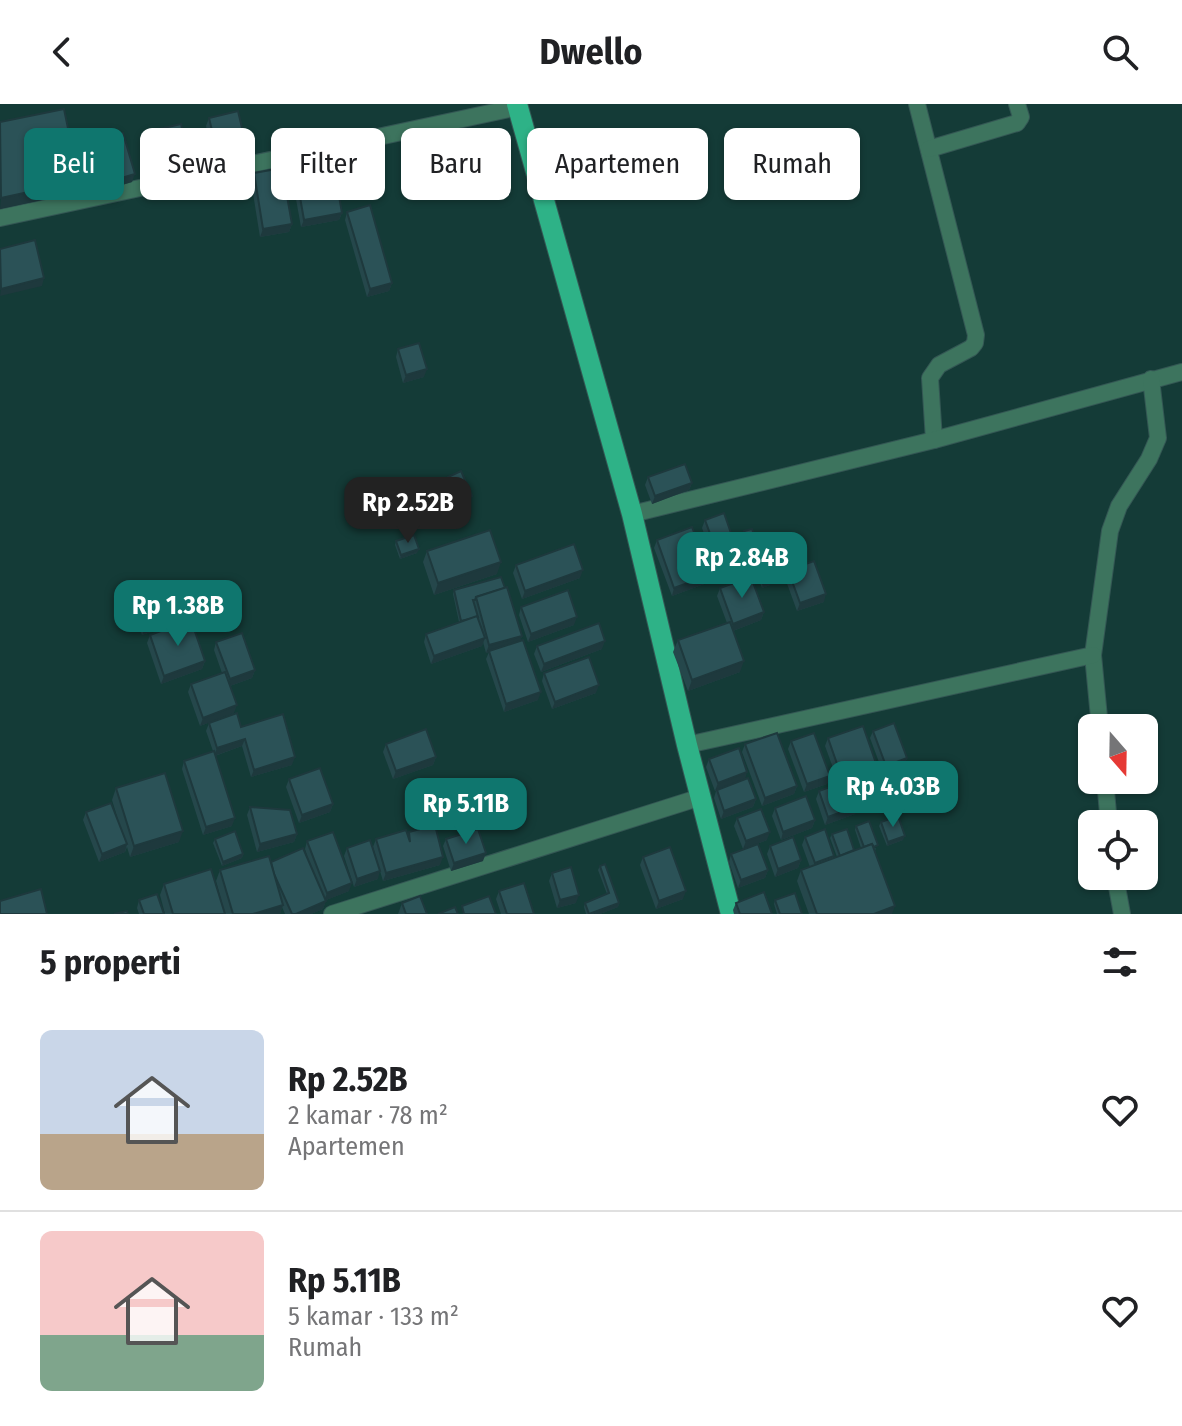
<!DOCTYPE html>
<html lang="id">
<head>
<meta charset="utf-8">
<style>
	:root { --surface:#fff; --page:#f2f2f2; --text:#202124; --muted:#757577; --line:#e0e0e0; --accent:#0f766e }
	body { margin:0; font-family:"Fira Sans Condensed",sans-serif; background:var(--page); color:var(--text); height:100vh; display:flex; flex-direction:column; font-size:30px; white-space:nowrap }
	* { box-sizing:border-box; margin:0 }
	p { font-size:26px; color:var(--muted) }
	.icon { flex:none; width:44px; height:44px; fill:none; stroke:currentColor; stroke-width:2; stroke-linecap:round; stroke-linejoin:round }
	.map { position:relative; height:810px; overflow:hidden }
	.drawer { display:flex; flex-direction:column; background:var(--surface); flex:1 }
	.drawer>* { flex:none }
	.hud { position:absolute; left:24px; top:24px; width:1134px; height:72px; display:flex; gap:16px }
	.needle { width:52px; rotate:160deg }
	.buttons { position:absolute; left:1078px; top:610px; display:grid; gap:16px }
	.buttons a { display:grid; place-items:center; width:80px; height:80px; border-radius:12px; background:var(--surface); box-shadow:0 2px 6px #0004; font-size:40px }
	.price { position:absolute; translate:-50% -68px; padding:0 18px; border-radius:16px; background:var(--accent); color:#fff; font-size:26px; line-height:52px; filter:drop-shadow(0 2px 4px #0008) }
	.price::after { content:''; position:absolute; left:50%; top:48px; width:24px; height:18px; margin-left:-12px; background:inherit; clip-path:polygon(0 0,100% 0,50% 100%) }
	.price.current { background:#222; color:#fff }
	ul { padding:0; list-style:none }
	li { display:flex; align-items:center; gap:24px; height:200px; padding:0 40px }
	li+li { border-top:2px solid var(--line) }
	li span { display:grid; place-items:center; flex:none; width:224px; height:160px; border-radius:12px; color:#555 }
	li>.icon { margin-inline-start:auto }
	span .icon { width:96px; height:96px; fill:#fffc; stroke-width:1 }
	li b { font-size:34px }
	h2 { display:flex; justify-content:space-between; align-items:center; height:96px; padding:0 40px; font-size:34px }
	.chip { padding:0 28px; border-radius:12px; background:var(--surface); box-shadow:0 2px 6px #0004; font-size:28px; line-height:72px }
	.chip.current { background:var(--accent); color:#fff }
	header { display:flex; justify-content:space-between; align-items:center; height:104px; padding:0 40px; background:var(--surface); font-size:36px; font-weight:700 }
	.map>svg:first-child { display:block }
</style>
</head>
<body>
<header><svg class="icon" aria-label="back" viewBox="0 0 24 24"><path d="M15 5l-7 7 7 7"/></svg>Dwello<svg class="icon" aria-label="search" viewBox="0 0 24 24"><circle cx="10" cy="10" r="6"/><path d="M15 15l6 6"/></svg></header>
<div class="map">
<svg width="1182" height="810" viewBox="0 0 1182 810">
	<rect width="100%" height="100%" fill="#143b37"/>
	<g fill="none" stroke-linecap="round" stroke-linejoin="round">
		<defs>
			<g id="street">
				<path d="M917 0 976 231 975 239 971 244 939 261 930 274 934 336"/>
				<path d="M929 45 1017 19 1021 13 1017 0"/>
				<path d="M0 114 518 3"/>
				<path d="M632 410 934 336 1182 268"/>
				<path d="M1100 624 1093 551 1110 427 1119 402 1149 355 1158 334 1151 275"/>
				<path d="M687 641 1093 551"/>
				<path d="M1105 676 1109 720"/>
				<path d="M1115 772 1122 810"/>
				<path d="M332 810 701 693"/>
			</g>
			<path id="primary" d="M517 0 632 410 687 641 731 810"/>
		</defs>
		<!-- street casing -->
		<use href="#street" stroke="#345754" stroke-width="18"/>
		<!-- primary casing -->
		<use href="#primary" stroke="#345754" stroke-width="22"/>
		<!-- street -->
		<use href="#street" stroke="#3d745e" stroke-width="16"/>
		<!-- primary -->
		<use href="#primary" stroke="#2eb287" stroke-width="20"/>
	</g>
	<!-- wall -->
	<g fill="#25474b">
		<path d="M209 14 248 49 245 57 216 64 206 22Z"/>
		<path d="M155 26 190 56 187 64 161 71 152 34Z"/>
		<path d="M96 38 132 78 105 86 93 46Z"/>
		<path d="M254 69 292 120 289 128 260 133 251 77Z"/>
		<path d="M297 76 342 109 339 116 301 123 294 84Z"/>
		<path d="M347 108 392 179 389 187 367 193 345 116Z"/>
		<path d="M398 245 424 273 403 279 396 253Z"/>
		<path d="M448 373 470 396 458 402 446 377Z"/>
		<path d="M648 373 692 379 689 386 652 400 645 381Z"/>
		<path d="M705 416 741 458 738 466 720 473 702 424Z"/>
		<path d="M744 427 771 477 770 481 762 484 743 431Z"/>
		<path d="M657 436 707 479 672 492 654 444Z"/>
		<path d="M396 437 417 449 400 455 395 441Z"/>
		<path d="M427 447 497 470 434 491 423 458Z"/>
		<path d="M516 461 580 474 522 495 513 469Z"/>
		<path d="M788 466 824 498 797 507 785 474Z"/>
		<path d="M501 473 522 532 520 537 538 596 504 608 486 555 489 548 486 549 483 538 482 542 431 560 424 538 426 530 459 518 453 490 454 486Z"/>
		<path d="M720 484 764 508 761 516 733 527 740 568 688 587 673 548 678 536 727 519 717 492Z"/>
		<path d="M137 501 181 518 142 531 134 508Z"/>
		<path d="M521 503 574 521 528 538 519 511Z"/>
		<path d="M150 531 205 557 202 565 161 580 147 539Z"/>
		<path d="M216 538 255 566 252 574 230 582 234 609 200 622 188 588 191 580 222 569 214 546Z"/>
		<path d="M537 542 602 545 541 568 534 550Z"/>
		<path d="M544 569 596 589 552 605 542 577Z"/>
		<path d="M209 619 241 623 292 661 251 673 242 642 215 652 232 722 203 731 182 665 184 657 213 647 206 627Z"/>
		<path d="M873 627 907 654 904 662 892 666 901 691 898 699 873 708 863 682 866 675 883 669 870 634Z"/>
		<path d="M828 634 874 669 849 679 858 702 855 710 825 721 816 695 819 687 839 680 825 642Z"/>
		<path d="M791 637 830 672 827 680 804 688 788 645Z"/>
		<path d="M386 640 436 653 433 661 393 675 383 648Z"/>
		<path d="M745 640 797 682 794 690 762 702 742 648Z"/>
		<path d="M709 655 745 676 756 695 753 703 721 715 714 694 716 687H715L706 663Z"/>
		<path d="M289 675 333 700 330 708 299 719 286 683Z"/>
		<path d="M116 684 179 738 130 753 127 743 125 748 99 758 83 716 86 708 119 719 112 696Z"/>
		<path d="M250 703 297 730 294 738 257 748 247 711Z"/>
		<path d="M775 704 815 716 812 724 781 736 772 712Z"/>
		<path d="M737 714 767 736 743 745 734 722Z"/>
		<path d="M881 718 903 736 887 742 879 722Z"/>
		<path d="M856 722 876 745 875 746 892 810H809L797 777 801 766 810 763 802 741 805 733 834 754 837 753 830 734 832 730 854 746 861 744 855 726Z"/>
		<path d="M409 728 440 761 383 777 373 743 376 735 408 731Z"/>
		<path d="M215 735 243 750 242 754 222 762 213 739Z"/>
		<path d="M446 735 483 757 451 767 443 742Z"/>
		<path d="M307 737 349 787 326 796 323 805 311 810H285L282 803 280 810H225L216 777 220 766 271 758H309L305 745Z"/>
		<path d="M770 742 801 756 798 764 775 773 767 750Z"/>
		<path d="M347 744 378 775 354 783 344 752Z"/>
		<path d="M731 750 768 766 765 774 738 784 729 758Z"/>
		<path d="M643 753 683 795 656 805 640 761Z"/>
		<path d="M600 762 619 799 618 803 600 810H586L584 803 585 799 607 790 598 766Z"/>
		<path d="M552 769 576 799 557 804 549 777Z"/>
		<path d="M164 780 225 810H165L160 791Z"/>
		<path d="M499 787 534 810H501L496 795Z"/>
		<path d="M139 796 164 810H139L137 804Z"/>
		<path d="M775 796 802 810H777L774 800Z"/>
		<path d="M402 799 427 810H398Z"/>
		<path d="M736 799 772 810H734L733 806Z"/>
	</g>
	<!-- shaded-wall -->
	<g fill="#1e393d">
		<path d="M248 49 245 57 216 64 219 56Z"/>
		<path d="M190 56 187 64 161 71 164 63Z"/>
		<path d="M135 70 132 78 105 86 108 78Z"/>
		<path d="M79 77 75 89 0 105 1 94Z"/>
		<path d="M342 109 339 116 301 123 304 116Z"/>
		<path d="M292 120 289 128 260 133 263 125Z"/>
		<path d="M44 174 42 182 0 192 1 185Z"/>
		<path d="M392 179 389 187 367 193 370 185Z"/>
		<path d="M427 265 424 273 403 279 406 271Z"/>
		<path d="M692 379 689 386 652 400 655 392Z"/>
		<path d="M472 392 470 396 458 402 459 398Z"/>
		<path d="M419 445 417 449 400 455 401 451Z"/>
		<path d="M501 458 497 470 434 491 438 479Z"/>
		<path d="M741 458 738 466 720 473 723 465Z"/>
		<path d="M583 466 580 474 522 495 525 487Z"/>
		<path d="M710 471 707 479 672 492 674 484Z"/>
		<path d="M771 477 770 481 762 484 763 480Z"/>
		<path d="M826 490 824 498 797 507 800 499Z"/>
		<path d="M764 508 761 516 730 528 733 520Z"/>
		<path d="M184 511 181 518 142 531 145 524Z"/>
		<path d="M577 513 574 521 528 538 531 530Z"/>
		<path d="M522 532 519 540 486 549 489 541Z"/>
		<path d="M485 534 482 542 431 560 434 552Z"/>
		<path d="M605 537 602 545 541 568 544 560Z"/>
		<path d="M205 557 202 565 161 580 164 572Z"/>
		<path d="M744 557 740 568 688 587 692 576Z"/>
		<path d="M255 566 252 574 227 583 230 575Z"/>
		<path d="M599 581 596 589 552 605 555 598Z"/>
		<path d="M541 588 538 596 504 608 506 600Z"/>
		<path d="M237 601 234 609 200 622 203 614Z"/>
		<path d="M245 635 242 642 214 652 217 644Z"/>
		<path d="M295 653 292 661 251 673 254 666Z"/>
		<path d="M436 653 433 661 393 675 396 667Z"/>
		<path d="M907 654 904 662 883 670 886 662Z"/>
		<path d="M877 662 874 669 840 682 842 674Z"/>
		<path d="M747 668 745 676 715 687 718 679Z"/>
		<path d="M830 672 827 680 804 688 807 680Z"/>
		<path d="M797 682 794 690 762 702 765 694Z"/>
		<path d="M901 691 898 699 873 708 876 700Z"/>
		<path d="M756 695 753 703 721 715 724 707Z"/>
		<path d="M333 700 330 708 299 719 302 711Z"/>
		<path d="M858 702 855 710 825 721 828 713Z"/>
		<path d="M235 714 232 722 203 731 206 723Z"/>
		<path d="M815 716 812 724 781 736 783 728Z"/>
		<path d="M183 727 179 738 130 753 134 742Z"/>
		<path d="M770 728 767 736 743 745 746 737Z"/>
		<path d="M297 730 294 738 257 748 260 740Z"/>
		<path d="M905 732 903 736 887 742 888 738Z"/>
		<path d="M127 740 125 748 99 758 102 750Z"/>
		<path d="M486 749 483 757 451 767 454 759Z"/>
		<path d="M243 750 242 754 222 762 223 758Z"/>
		<path d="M443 753 440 761 383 777 386 769Z"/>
		<path d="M801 756 798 764 775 773 778 765Z"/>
		<path d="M768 766 765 774 738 784 741 776Z"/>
		<path d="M380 767 378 775 354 783 357 775Z"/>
		<path d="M352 779 349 787 324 797 327 789Z"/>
		<path d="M686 787 683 795 656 805 659 797Z"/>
		<path d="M579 791 576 799 557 804 560 796Z"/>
		<path d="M326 797 323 805 311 810H296Z"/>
		<path d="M619 799 618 803 600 810H592Z"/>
		<path d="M283 801 280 810H253Z"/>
		<path d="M895 802 892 810H874Z"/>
	</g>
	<!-- building -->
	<g fill="#2b5257" stroke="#1e393d" stroke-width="2">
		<path d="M64 5 79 77 1 94 0 18Z"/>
		<path d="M238 7 248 49 219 56 209 14Z"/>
		<path d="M181 20 190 56 164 63 155 26Z"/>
		<path d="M123 29 135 70 108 78 96 38Z"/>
		<path d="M282 64 292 120 263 125 254 69Z"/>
		<path d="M335 69 342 109 304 116 297 76Z"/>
		<path d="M370 101 392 179 370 185 347 108Z"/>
		<path d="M35 136 44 174 1 185 0 145Z"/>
		<path d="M419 239 427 265 406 271 398 245Z"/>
		<path d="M685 360 692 379 655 392 648 373Z"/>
		<path d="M461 367 472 392 459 398 448 373Z"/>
		<path d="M724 409 741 458 723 465 705 416Z"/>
		<path d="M692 423 710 471 674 484 657 436Z"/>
		<path d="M752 425 771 477 763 480 744 427Z"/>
		<path d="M490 426 501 458 438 479 427 447Z"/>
		<path d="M414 431 419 445 401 451 396 437Z"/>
		<path d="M574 440 583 466 525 487 516 461Z"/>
		<path d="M814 457 826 490 800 499 788 466Z"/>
		<path d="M501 473 505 484 476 493 475 496H473L478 513 461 517 454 486Z"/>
		<path d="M751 473 764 508 733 520 720 484Z"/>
		<path d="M507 483 522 532 489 541 476 493Z"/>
		<path d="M568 486 577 513 531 530 521 503Z"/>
		<path d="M177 488 184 511 145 524 137 501Z"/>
		<path d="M477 512 485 534 434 552 426 530Z"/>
		<path d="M191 516 205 557 164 572 150 531Z"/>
		<path d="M730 518 744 557 692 576 678 536Z"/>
		<path d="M599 519 605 537 544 560 537 542Z"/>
		<path d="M242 529 255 566 230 575 216 538Z"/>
		<path d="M523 536 541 588 506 600 489 547Z"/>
		<path d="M589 553 599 581 555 598 544 569Z"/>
		<path d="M225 568 237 601 203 614 191 580Z"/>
		<path d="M237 609 241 623 283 610 295 653 254 666 245 635 217 644 209 619Z"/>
		<path d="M894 619 907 654 886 662 873 627Z"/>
		<path d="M863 622 877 662 842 674 828 634Z"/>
		<path d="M426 625 436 653 396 667 386 640Z"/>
		<path d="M777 629 797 682 765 694 745 640Z"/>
		<path d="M814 629 830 672 807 680 791 637Z"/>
		<path d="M739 644 747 668 718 679 709 655Z"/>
		<path d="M214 647 235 714 206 723 184 657Z"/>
		<path d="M320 664 333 700 302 711 289 675Z"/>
		<path d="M892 665 901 691 876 700 866 675Z"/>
		<path d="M165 669 183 727 134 742 116 684Z"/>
		<path d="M748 674 756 695 724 707 717 686Z"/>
		<path d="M848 676 858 702 828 713 819 687Z"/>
		<path d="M806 692 815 716 783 728 775 704Z"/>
		<path d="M111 699 127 740 102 750 86 708Z"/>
		<path d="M250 703 290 706 297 730 260 740Z"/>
		<path d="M761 705 770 728 746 737 737 714Z"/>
		<path d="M898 712 905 732 888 738 881 718Z"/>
		<path d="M869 717 878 741 874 743 872 740 864 743 856 722Z"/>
		<path d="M435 721 443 753 386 769 376 735 406 726 410 738 409 728Z"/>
		<path d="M478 725 486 749 454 759 446 735Z"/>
		<path d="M825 725 834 752 815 759 805 733Z"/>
		<path d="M847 725 854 746 840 752 832 730Z"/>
		<path d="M235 727 243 750 223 758 215 735Z"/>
		<path d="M333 728 352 779 327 789 307 737Z"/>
		<path d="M793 733 801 756 778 765 770 742Z"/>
		<path d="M370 736 380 767 357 775 347 744Z"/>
		<path d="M758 740 768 766 741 776 731 750Z"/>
		<path d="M872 740 895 802 874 810H817L801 766Z"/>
		<path d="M670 743 686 787 659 797 643 753Z"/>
		<path d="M303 744 326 797 296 810H292L274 770 271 758Z"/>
		<path d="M269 752 283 801 253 810H233L220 766Z"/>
		<path d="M605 760 619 799 589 810 585 799 609 789 600 762Z"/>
		<path d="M571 763 579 791 560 796 552 769Z"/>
		<path d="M211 765 225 810H173L164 780Z"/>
		<path d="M524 779 534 810H507L499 787Z"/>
		<path d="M41 785 47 810H0V797Z"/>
		<path d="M764 788 772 810H740L736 799Z"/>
		<path d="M795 789 802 810H780L775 796Z"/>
		<path d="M157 790 164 810H144L139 796Z"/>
		<path d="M420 792 427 810H406L402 799Z"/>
		<path d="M489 792 496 810H464L462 802Z"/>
		<path d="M455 803 458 810H438Z"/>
		<path d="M127 807 128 810H114Z"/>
	</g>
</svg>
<div class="buttons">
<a><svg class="needle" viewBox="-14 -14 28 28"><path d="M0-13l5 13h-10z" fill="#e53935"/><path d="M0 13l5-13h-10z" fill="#757577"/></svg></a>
<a><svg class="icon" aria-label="locate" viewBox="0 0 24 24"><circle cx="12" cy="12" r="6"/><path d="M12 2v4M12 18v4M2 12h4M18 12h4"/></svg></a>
</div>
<b class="price current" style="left:408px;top:441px">Rp 2.52B</b>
<b class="price" style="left:742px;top:496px">Rp 2.84B</b>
<b class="price" style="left:178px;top:544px">Rp 1.38B</b>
<b class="price" style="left:893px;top:725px">Rp 4.03B</b>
<b class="price" style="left:466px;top:742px">Rp 5.11B</b>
<div class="hud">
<a class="chip current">Beli</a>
<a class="chip">Sewa</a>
<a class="chip">Filter</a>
<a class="chip">Baru</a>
<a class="chip">Apartemen</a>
<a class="chip">Rumah</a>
</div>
</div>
<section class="drawer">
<h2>5 properti<svg class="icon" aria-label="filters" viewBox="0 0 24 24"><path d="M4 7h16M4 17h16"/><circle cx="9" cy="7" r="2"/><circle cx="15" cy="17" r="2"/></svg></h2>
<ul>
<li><span style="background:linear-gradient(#c9d6e8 65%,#b9a48a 0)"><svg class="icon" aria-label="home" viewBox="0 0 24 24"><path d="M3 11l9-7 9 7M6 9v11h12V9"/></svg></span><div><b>Rp 2.52B</b><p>2 kamar · 78 m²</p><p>Apartemen</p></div><svg class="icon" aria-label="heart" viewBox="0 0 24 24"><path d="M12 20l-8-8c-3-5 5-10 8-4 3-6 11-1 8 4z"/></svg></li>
<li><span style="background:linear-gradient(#f6c9c9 65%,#7fa58c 0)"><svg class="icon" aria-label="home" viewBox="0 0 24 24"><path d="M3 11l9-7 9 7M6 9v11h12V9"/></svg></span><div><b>Rp 5.11B</b><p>5 kamar · 133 m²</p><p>Rumah</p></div><svg class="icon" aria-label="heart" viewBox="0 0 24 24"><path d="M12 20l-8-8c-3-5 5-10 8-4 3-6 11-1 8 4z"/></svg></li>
</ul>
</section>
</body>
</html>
